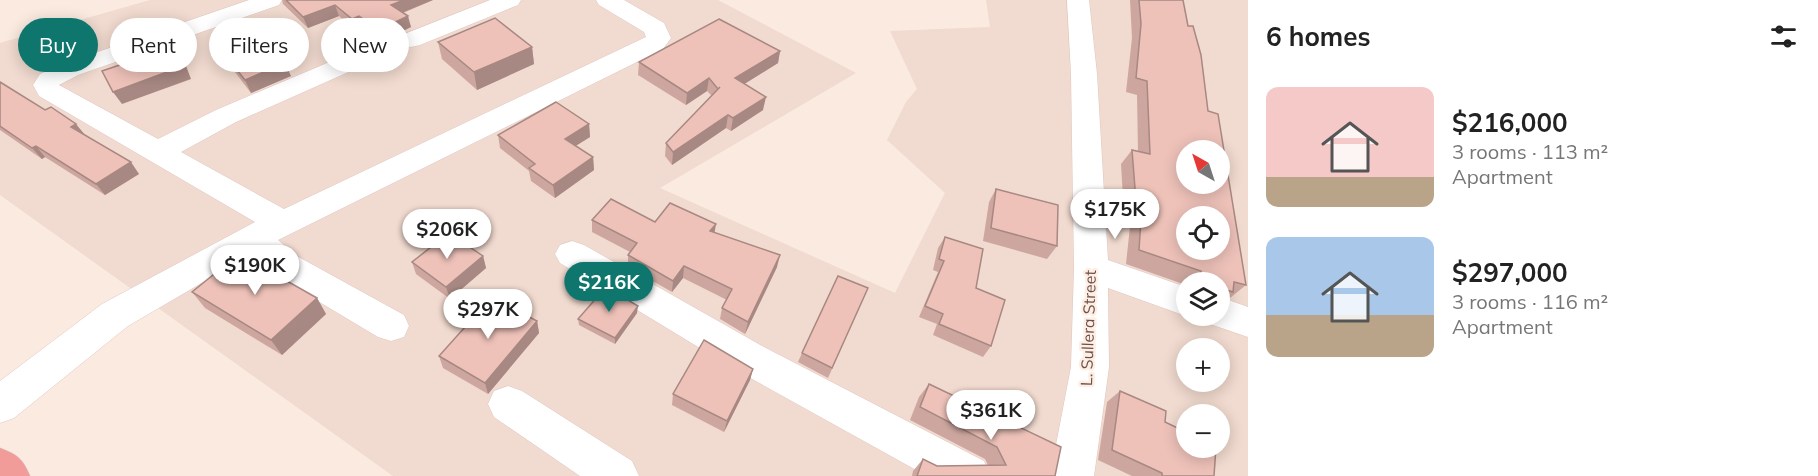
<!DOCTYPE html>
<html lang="en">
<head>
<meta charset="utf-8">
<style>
	:root { --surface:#fff; --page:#f2f2f2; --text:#222; --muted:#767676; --accent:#0f766e }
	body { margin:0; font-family:Mulish,sans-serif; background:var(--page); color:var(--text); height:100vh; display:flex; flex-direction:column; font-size:22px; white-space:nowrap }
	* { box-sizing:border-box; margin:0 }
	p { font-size:20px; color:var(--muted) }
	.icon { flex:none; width:33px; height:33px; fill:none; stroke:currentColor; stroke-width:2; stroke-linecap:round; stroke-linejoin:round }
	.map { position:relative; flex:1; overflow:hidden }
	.side { display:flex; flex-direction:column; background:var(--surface); width:570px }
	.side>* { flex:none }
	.banner { position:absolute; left:18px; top:18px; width:570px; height:54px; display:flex; gap:12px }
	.needle { width:39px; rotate:321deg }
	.controls { position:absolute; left:1176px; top:140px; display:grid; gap:12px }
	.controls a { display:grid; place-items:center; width:54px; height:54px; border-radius:50%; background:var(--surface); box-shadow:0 3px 15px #0003; font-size:30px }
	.price { position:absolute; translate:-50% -51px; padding:0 14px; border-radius:21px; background:#fff; color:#222; font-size:20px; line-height:39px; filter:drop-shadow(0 2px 3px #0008) }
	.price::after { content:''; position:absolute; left:50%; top:36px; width:18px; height:14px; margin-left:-9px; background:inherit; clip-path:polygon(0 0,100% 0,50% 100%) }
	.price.active { background:var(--accent); color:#fff }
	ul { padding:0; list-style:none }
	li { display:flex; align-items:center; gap:18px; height:150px; padding:0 18px }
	li span { display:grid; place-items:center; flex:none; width:168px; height:120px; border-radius:12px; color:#555 }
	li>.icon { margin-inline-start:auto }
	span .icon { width:72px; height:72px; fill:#fffc; stroke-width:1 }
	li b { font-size:26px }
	h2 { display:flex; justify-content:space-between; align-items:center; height:72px; padding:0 18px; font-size:26px }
	.tag { padding:0 21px; border-radius:27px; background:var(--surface); box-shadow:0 3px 15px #0003; font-size:21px; line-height:54px }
	.tag.active { background:var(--accent); color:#fff }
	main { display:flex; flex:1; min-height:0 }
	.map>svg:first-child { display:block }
</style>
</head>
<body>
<main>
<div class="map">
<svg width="1248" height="476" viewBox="0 0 1248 476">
	<rect width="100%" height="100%" fill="#faeae0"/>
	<!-- residential -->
	<path fill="#f1dacf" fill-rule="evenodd" d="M150 0H718L856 73 660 188 895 293 945 193 887 140 906 102 917 89 890 31 990 27 986 0H1248V476H393L0 195V43ZM1186 150H1220V183H1186ZM1186 216H1220V249H1186ZM1186 282H1220V315H1186ZM1186 348H1220V381H1186ZM1186 414H1220V447H1186Z"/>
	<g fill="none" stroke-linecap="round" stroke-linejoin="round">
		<defs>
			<g id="minor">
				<path d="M249 0H282L279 5 78 75 59 85 158 139 216 110 353 52 362 49 371 52 375 57 371 62 236 122 181 152 284 209 646 37 644 32 599 5 596 0H624L664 23 671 38 663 49 278 240 295 255 404 315 409 326 404 337 391 341 378 337 271 273 251 254 128 326 14 418 0 423V381L102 304 255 222 39 96 33 85 40 74 60 65Z"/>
				<path d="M490 0H521L518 5 420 45 411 47 402 45 399 40 402 35Z"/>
				<path d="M1067 0H1089L1097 74 1108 260 1186 287V316L1108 288 1109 367 1094 476H1050L1071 367 1074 268 1071 74Z"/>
				<path d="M572 241 584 245 762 346 984 461 991 476H927L736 370 560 263 555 254 560 245Z"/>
				<path d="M1220 297 1248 307V337L1207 323 1203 315H1220Z"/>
				<path d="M508 386 522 391 632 461 639 476H580L494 417 488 404 494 391Z"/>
			</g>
			<path id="highway" d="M0 448C18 455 22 458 30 476H0Z"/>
		</defs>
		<!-- minor casing -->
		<use href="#minor" stroke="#e0c7c0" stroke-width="1"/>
		<!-- highway casing -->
		<use href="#highway" stroke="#d4cac8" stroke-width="1"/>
		<!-- minor -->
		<use href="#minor" fill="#fff" fill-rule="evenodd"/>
		<!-- highway -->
		<use href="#highway" fill="#f29c99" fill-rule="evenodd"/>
	</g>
	<!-- wall -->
	<g fill="#cda79f">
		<path d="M282 0H433L403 13 411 27 382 41 363 28 355 30 339 16 308 28 283 4Z"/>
		<path d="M1130 0H1183L1188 26 1246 285 1230 298 1227 297 1220 304V282H1186V285L1126 264 1131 217 1124 215 1121 164 1132 150 1138 152 1137 95 1126 92 1132 38Z"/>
		<path d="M438 42 532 47 534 64 477 90 442 59Z"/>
		<path d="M248 46 291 76 251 93 228 63 221 50Z"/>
		<path d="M780 51 778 63 744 84 763 110 731 131 726 128 672 165 665 156 666 143 712 96 707 91 686 105 638 75 639 62Z"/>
		<path d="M0 82 84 134 139 174 105 195 45 157 42 159 0 130Z"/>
		<path d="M589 124 590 137 575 146 593 157 594 170 555 198 531 181 529 171 500 148 498 135Z"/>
		<path d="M996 189 1057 246 1047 259 983 241 989 202Z"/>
		<path d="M592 220 655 222 714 233 777 267 745 334 720 319 722 308 727 300 683 278 672 292 628 267V255L630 252 592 232Z"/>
		<path d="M945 237 976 288 991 346 983 357 933 335 937 324 919 317 938 272 933 270 938 248Z"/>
		<path d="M483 256 486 268 450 299 416 274 412 262Z"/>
		<path d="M868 288 828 378 798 362 802 353Z"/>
		<path d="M192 292 317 298 326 314 282 355 205 308Z"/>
		<path d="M637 313 615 344 579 325 578 319Z"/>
		<path d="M537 321 539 333 488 394 443 368 439 356Z"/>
		<path d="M753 369 750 380 724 432 672 405 673 394Z"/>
		<path d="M929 384 1055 476H912L913 471 923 459 937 466 988 465 985 459 910 420 919 397Z"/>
		<path d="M1120 391 1165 422 1214 476H1132L1098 460 1107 402Z"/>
	</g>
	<!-- shaded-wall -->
	<g fill="#a78882">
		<path d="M404 0H433L394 16 391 5Z"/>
		<path d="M335 5 339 16 308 28 303 17Z"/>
		<path d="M359 16 363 28 355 30 352 19Z"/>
		<path d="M408 16 411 27 382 41 379 30Z"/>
		<path d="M176 46 183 58 191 79 122 104 113 92Z"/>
		<path d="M532 47 534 64 477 90 474 72Z"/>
		<path d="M780 51 778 63 733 91 735 78Z"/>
		<path d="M285 63 291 76 251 93 245 80Z"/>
		<path d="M709 78 707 91 686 105 687 93Z"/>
		<path d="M766 97 763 110 731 131 733 118Z"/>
		<path d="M728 115 726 128 672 165 673 152Z"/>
		<path d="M76 124 85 135 71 127Z"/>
		<path d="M589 124 590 137 566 152 565 139Z"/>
		<path d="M36 146 45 157 42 159 32 148Z"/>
		<path d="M593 157 594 170 555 198 553 185Z"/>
		<path d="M131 162 139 174 105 195 96 184Z"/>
		<path d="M716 224 714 236 710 231Z"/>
		<path d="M780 255 777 267 745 334 748 322Z"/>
		<path d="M483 256 486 268 450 299 446 287Z"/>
		<path d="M684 266 683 278 672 292 673 281Z"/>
		<path d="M317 298 326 314 282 355 271 340Z"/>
		<path d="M638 306 637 313 615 344V338Z"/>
		<path d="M537 321 539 333 488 394 485 383Z"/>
		<path d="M753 369 750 380 724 432 727 421Z"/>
	</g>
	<!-- building -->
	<g fill="#eec2b9" stroke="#a78882" stroke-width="1.5" fill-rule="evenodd">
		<path d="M286 0H404L391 5 408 16 379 30 359 16 352 19 335 5 303 17Z"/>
		<path d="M1139 0H1183L1188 26H1193L1201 55 1208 111 1218 114 1246 285 1234 282 1233 292 1220 288V282H1203L1201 271 1139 250 1142 203 1136 201 1132 150 1150 154 1147 81 1136 78 1141 24ZM1186 150H1220V183H1186ZM1186 216H1220V249H1186Z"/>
		<path d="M495 18 532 47 474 72 438 42Z"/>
		<path d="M719 19 780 51 735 78 766 97 733 118 728 115 673 152 666 143 720 87 718 89 709 78 687 93 639 62Z"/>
		<path d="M264 40 285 63 245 80 221 50 244 42 248 46Z"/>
		<path d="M176 46 183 66 113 92 102 71Z"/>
		<path d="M0 82 45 110 51 107 76 124 71 127 131 162 96 184 36 146 32 148 0 126Z"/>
		<path d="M556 102 589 124 565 139 593 157 553 185 529 168 535 164 498 135Z"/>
		<path d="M996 189 1058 205 1057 246 991 228Z"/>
		<path d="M611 199 655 222 670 203 716 224 710 231 780 255 748 322 722 308 732 289 684 266 673 281 628 255 637 243 592 220Z"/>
		<path d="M449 233 483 256 446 287 412 262Z"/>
		<path d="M945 237 983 249 976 288 1005 300 991 346 939 324 943 314 925 306 944 261 939 259Z"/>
		<path d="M239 254 317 298 271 340 192 292Z"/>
		<path d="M838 276 868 288 832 368 802 353Z"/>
		<path d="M606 287 638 306 615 338 578 319Z"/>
		<path d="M492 297 537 321 485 383 439 356Z"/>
		<path d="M704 340 753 369 727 421 673 394Z"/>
		<path d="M929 384 1061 447 1055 476H917L923 459 937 466 1006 465 997 447 920 407Z"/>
		<path d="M1120 391 1166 411 1165 422 1186 432V447H1216L1214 476H1162V473L1112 450Z"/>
	</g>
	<g text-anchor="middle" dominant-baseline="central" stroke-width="5" stroke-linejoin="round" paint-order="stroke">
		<!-- street labels -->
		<g font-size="16" fill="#6f4e49" stroke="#feefe5">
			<text transform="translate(1088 328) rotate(-88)">L. Sullera Street</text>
		</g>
	</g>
</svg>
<div class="controls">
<a><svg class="needle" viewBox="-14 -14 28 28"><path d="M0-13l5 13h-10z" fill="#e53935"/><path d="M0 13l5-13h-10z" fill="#767676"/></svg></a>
<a><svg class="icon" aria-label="locate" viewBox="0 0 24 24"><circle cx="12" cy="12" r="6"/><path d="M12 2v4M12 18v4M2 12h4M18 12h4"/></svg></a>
<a><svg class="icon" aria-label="layers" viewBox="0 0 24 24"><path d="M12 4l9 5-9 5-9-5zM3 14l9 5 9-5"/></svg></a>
<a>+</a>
<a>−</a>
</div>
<b class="price" style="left:1115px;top:240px">$175K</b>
<b class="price" style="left:447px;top:260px">$206K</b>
<b class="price" style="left:255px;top:296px">$190K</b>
<b class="price active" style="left:609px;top:313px">$216K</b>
<b class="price" style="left:488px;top:340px">$297K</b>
<b class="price" style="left:991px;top:441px">$361K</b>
<div class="banner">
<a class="tag active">Buy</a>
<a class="tag">Rent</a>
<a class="tag">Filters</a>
<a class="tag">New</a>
</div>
</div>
<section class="side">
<h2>6 homes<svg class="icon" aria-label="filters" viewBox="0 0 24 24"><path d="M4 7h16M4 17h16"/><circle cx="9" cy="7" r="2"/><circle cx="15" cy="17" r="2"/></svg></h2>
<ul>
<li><span style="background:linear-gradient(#f6c9c9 75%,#b9a48a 0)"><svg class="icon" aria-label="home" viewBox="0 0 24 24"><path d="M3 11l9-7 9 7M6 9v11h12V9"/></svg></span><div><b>$216,000</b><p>3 rooms · 113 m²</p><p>Apartment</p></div></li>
<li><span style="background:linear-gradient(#a9c7e8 65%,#b9a48a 0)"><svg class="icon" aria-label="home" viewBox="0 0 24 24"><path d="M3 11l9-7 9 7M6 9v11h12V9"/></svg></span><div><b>$297,000</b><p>3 rooms · 116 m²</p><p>Apartment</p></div></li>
</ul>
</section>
</main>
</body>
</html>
